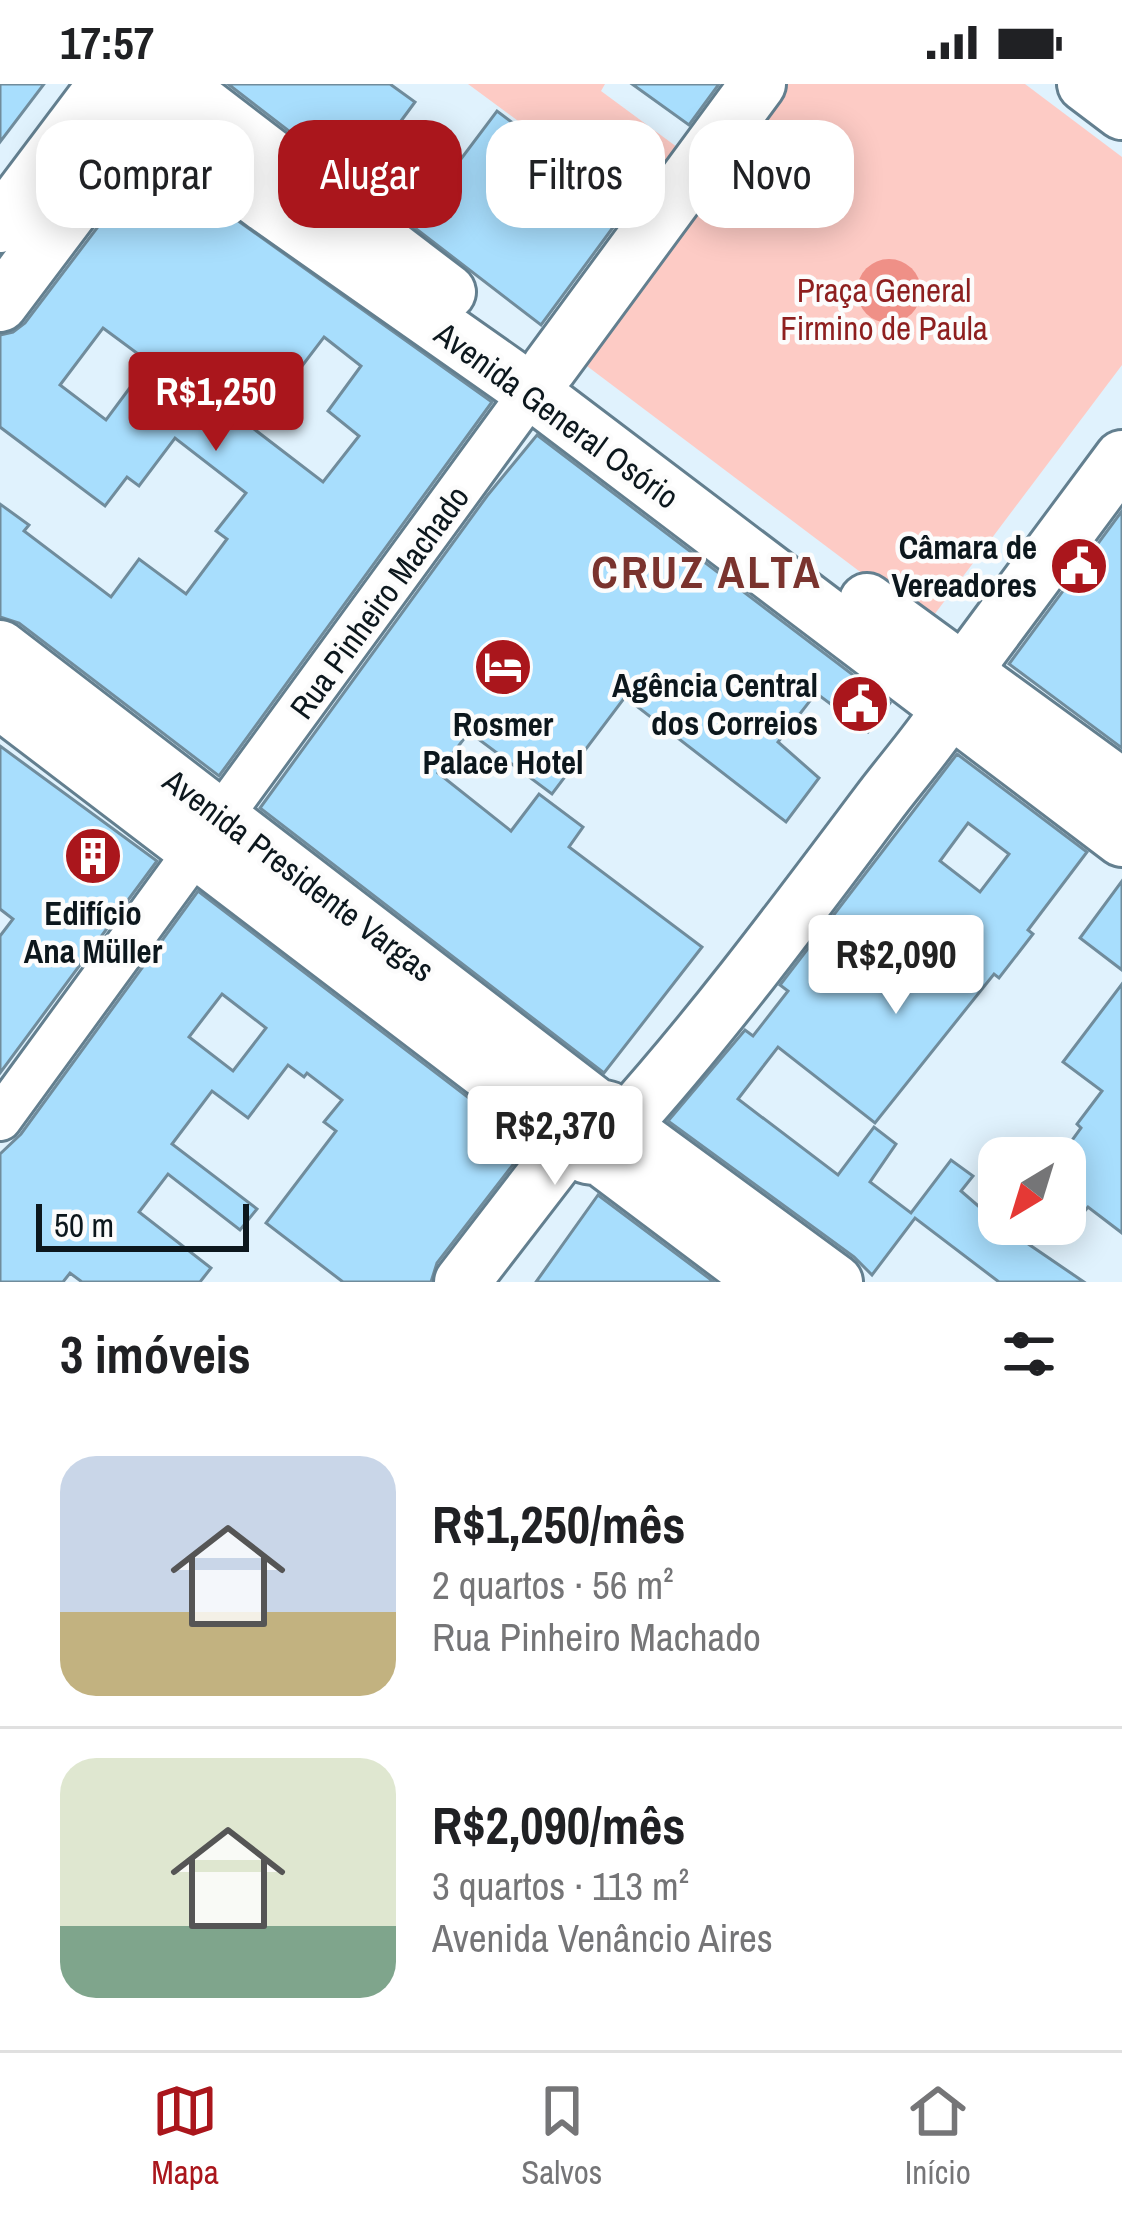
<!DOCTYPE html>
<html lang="pt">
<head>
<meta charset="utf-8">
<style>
	:root { --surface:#fff; --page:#f2f2f2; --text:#202124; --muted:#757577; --line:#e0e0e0; --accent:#aa161c }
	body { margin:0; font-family:"Archivo Narrow",sans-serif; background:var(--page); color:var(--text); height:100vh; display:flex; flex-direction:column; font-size:45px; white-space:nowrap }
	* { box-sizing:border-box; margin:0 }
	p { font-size:39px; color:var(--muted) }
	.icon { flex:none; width:66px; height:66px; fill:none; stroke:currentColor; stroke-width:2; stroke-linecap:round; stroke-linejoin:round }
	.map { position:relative; height:1198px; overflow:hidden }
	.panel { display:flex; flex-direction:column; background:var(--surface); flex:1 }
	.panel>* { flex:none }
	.banner { position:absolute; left:36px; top:36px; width:1050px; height:108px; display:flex; gap:24px }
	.needle { width:78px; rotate:218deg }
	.fabs { position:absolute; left:978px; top:1053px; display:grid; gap:24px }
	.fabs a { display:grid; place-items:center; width:108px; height:108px; border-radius:24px; background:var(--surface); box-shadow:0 6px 30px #0003; font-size:60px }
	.scale { position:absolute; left:36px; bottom:30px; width:213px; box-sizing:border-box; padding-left:12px; border:6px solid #0c171d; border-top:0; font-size:33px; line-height:42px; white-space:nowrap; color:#0c171d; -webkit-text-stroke:9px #fcfcfc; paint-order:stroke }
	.price { position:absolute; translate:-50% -102px; padding:0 27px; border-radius:12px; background:#fff; color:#222; font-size:39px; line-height:78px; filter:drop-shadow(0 3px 6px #0008) }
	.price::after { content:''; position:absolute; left:50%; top:72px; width:36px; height:27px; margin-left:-18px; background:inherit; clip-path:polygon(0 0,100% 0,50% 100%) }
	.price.on { background:var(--accent); color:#fff }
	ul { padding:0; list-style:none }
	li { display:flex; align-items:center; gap:36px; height:300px; padding:0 60px }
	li+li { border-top:3px solid var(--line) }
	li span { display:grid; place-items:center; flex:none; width:336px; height:240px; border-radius:36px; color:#555 }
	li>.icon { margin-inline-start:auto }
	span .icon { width:144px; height:144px; fill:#fffc; stroke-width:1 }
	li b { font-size:51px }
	h2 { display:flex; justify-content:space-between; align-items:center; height:144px; padding:0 60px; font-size:51px }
	.chip { padding:0 42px; border-radius:36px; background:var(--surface); box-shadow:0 6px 30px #0003; font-size:42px; line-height:108px }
	.chip.on { background:var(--accent); color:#fff }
	.status { display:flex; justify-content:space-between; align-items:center; height:84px; padding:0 60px; background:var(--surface); direction:ltr }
	.status svg { height:33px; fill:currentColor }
	.tabs { display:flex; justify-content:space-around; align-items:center; height:168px; border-top:3px solid var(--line); background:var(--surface); font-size:33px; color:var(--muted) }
	.tabs a { display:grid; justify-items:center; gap:6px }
	.tabs .on { color:var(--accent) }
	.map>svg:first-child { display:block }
</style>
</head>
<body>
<div class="status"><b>17:57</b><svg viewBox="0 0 49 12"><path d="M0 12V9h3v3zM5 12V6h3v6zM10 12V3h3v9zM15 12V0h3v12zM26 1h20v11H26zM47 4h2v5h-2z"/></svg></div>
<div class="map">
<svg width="1122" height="1198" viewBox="0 0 1122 1198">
	<rect width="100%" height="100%" fill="#e0f2fd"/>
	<!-- green -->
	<g fill="#fdcbc5">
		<path d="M468 0H605L601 7 681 66 637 125Z"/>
		<path d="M774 0H1025L1122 73V281L928 539 571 270Z"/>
	</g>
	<!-- water -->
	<circle fill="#ef9087" cx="889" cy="207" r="32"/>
	<!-- building -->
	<g fill="#a8defd" stroke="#708c9c" stroke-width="3" fill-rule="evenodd">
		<path d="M0 0H44L0 58Z"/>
		<path d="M228 0H390L415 18 398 41 455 83 497 27 618 118 608 131 617 138 541 241Z"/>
		<path d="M632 0H719L689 41Z"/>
		<path d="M150 74 492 318 219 692 19 539 0 533V420L29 441 24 447 111 513 139 475 186 510 227 455 216 447 246 409 175 354 139 402 127 393 105 422 0 343V251L13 248 25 239ZM103 244 149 278 106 336 60 301ZM324 253 361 282 328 327 359 352 323 398 254 345Z"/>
		<path d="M537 351 890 619 868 648 816 609 778 658 819 694 786 738 625 613 552 710 469 648 438 689 511 747 539 710 583 743 569 763 702 863 604 989 260 724 487 412Z"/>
		<path d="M1122 427V664L1009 580Z"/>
		<path d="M0 662 157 777 0 989V852L13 835 0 825Z"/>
		<path d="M957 670 1087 768 1028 846 1033 850 999 894 994 890 875 1039 778 963 738 1015 838 1091 874 1043 896 1060 870 1098 911 1129 951 1076 973 1092 961 1107 999 1140 1084 1198H999L915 1134 872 1191 854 1173 668 1037 745 946 753 952 788 907 780 901ZM968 739 1009 770 980 808 940 777Z"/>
		<path d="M1122 797V886L1080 854Z"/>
		<path d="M198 807 529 1060 437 1179 431 1198H343L266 1139 336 1047 324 1038 342 1016 307 989 304 993 288 981 248 1034 212 1007 172 1060 257 1125 240 1146 168 1090 139 1128 211 1184 200 1198H82L70 1189 63 1198H0V1070L21 1050ZM222 910 266 944 233 987 189 953Z"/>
		<path d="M1122 900V1149L1088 1123 1084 1128 1065 1113V1066L1081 1044 1077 1040 1102 1007 1063 978Z"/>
		<path d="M598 1111 714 1198H536Z"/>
	</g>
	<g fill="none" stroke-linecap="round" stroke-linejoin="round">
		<defs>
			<path id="minor" d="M0 1035 548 285"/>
			<g id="major">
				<path d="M103 0 266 121 532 308 1122 755"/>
				<path d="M176 0 448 208"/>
				<path d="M1085 0 1122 28"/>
				<path d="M0 141 106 0"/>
				<path d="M0 220 165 1"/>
				<path d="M549 284 758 0"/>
				<path d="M867 517 1122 703"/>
				<path d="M0 564 596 1022 608 1025 622 1042 835 1198"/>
				<path d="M0 617 573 1054 587 1072 601 1074 766 1198"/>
				<path d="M622 1042C713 941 796 829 878 720 913 673 960 625 978 568L1122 374"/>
				<path d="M462 1198 573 1054 572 1045 585 1026"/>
			</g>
		</defs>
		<!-- minor casing -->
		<use href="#minor" stroke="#637f8f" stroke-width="48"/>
		<!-- major casing -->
		<use href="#major" stroke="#637f8f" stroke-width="60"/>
		<!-- minor -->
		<use href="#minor" stroke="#fff" stroke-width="42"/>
		<!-- major -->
		<use href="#major" stroke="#fff" stroke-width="54"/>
	</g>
	<!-- icons -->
	<defs>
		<symbol id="civic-disc" viewBox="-11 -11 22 22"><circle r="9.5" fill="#aa161c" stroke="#fcfcfc"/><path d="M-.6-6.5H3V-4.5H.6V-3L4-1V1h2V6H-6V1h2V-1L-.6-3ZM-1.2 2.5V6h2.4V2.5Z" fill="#fff"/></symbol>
		<symbol id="hotel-disc" viewBox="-11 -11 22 22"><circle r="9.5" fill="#aa161c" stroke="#fcfcfc"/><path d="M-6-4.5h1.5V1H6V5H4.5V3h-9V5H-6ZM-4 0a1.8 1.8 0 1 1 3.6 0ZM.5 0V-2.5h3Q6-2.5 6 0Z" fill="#fff"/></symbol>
		<symbol id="building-disc" viewBox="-11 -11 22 22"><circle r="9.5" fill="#aa161c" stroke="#fcfcfc"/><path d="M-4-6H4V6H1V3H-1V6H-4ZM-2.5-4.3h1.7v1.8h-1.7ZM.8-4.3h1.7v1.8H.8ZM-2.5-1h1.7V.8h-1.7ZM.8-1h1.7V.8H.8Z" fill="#fff"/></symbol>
	</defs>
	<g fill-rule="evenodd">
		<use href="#civic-disc" x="1046" y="449" width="66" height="66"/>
		<use href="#hotel-disc" x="470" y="550" width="66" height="66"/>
		<use href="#civic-disc" x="827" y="587" width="66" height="66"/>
		<use href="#building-disc" x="60" y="739" width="66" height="66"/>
	</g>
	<g text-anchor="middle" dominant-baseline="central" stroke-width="9" stroke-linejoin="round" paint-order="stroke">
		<!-- park labels -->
		<g font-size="33" fill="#8e1f1f" stroke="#fcfcfc">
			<text x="884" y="206">Praça General<tspan x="884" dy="38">Firmino de Paula</tspan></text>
		</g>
		<!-- street labels -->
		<g font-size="33" fill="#0c171d" stroke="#fcfcfc">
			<text transform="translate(557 331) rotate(36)">Avenida General Osório</text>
			<text transform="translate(379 518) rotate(-54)">Rua Pinheiro Machado</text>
			<text transform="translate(299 791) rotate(37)">Avenida Presidente Vargas</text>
		</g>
		<!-- poi labels -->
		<g font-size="33" font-weight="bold" fill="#0c171d" stroke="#fcfcfc" text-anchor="end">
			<text x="1037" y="463">Câmara de<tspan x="1037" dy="38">Vereadores</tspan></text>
			<text x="818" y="601">Agência Central<tspan x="818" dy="38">dos Correios</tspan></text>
			<text x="503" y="640" text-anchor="middle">Rosmer<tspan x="503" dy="38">Palace Hotel</tspan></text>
			<text x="93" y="829" text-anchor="middle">Edifício<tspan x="93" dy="38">Ana Müller</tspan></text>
		</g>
		<!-- district labels -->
		<g font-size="45" font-weight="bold" letter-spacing="3" fill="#7a332e" stroke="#fcfcfc">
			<text x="707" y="487">CRUZ ALTA</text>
		</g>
	</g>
</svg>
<div class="fabs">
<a><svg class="needle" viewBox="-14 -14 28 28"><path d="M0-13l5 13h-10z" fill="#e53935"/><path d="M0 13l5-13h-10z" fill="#757577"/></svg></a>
</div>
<div class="scale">50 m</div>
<b class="price on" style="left:216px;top:370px">R$1,250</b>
<b class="price" style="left:896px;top:933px">R$2,090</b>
<b class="price" style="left:555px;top:1104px">R$2,370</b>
<div class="banner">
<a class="chip">Comprar</a>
<a class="chip on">Alugar</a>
<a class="chip">Filtros</a>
<a class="chip">Novo</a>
</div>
</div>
<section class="panel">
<h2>3 imóveis<svg class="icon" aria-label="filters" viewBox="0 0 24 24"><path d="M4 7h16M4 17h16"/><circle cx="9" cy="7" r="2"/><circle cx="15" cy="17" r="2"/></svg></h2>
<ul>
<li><span style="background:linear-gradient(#c9d6e8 65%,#c2b280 0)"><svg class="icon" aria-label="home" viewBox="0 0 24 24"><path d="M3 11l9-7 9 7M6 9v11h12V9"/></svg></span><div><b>R$1,250/mês</b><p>2 quartos · 56 m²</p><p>Rua Pinheiro Machado</p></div></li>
<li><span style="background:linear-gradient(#dfe7d0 70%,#7fa58c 0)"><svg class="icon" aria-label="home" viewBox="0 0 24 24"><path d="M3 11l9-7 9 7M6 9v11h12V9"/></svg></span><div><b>R$2,090/mês</b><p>3 quartos · 113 m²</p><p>Avenida Venâncio Aires</p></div></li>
</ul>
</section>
<nav class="tabs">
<a class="on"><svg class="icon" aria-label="map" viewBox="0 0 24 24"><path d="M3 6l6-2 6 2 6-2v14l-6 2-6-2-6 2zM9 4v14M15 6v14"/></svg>Mapa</a>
<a><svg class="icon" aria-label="saved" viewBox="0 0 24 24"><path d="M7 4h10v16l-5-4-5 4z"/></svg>Salvos</a>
<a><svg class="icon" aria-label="home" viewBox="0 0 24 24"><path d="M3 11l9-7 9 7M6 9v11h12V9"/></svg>Início</a>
</nav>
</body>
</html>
